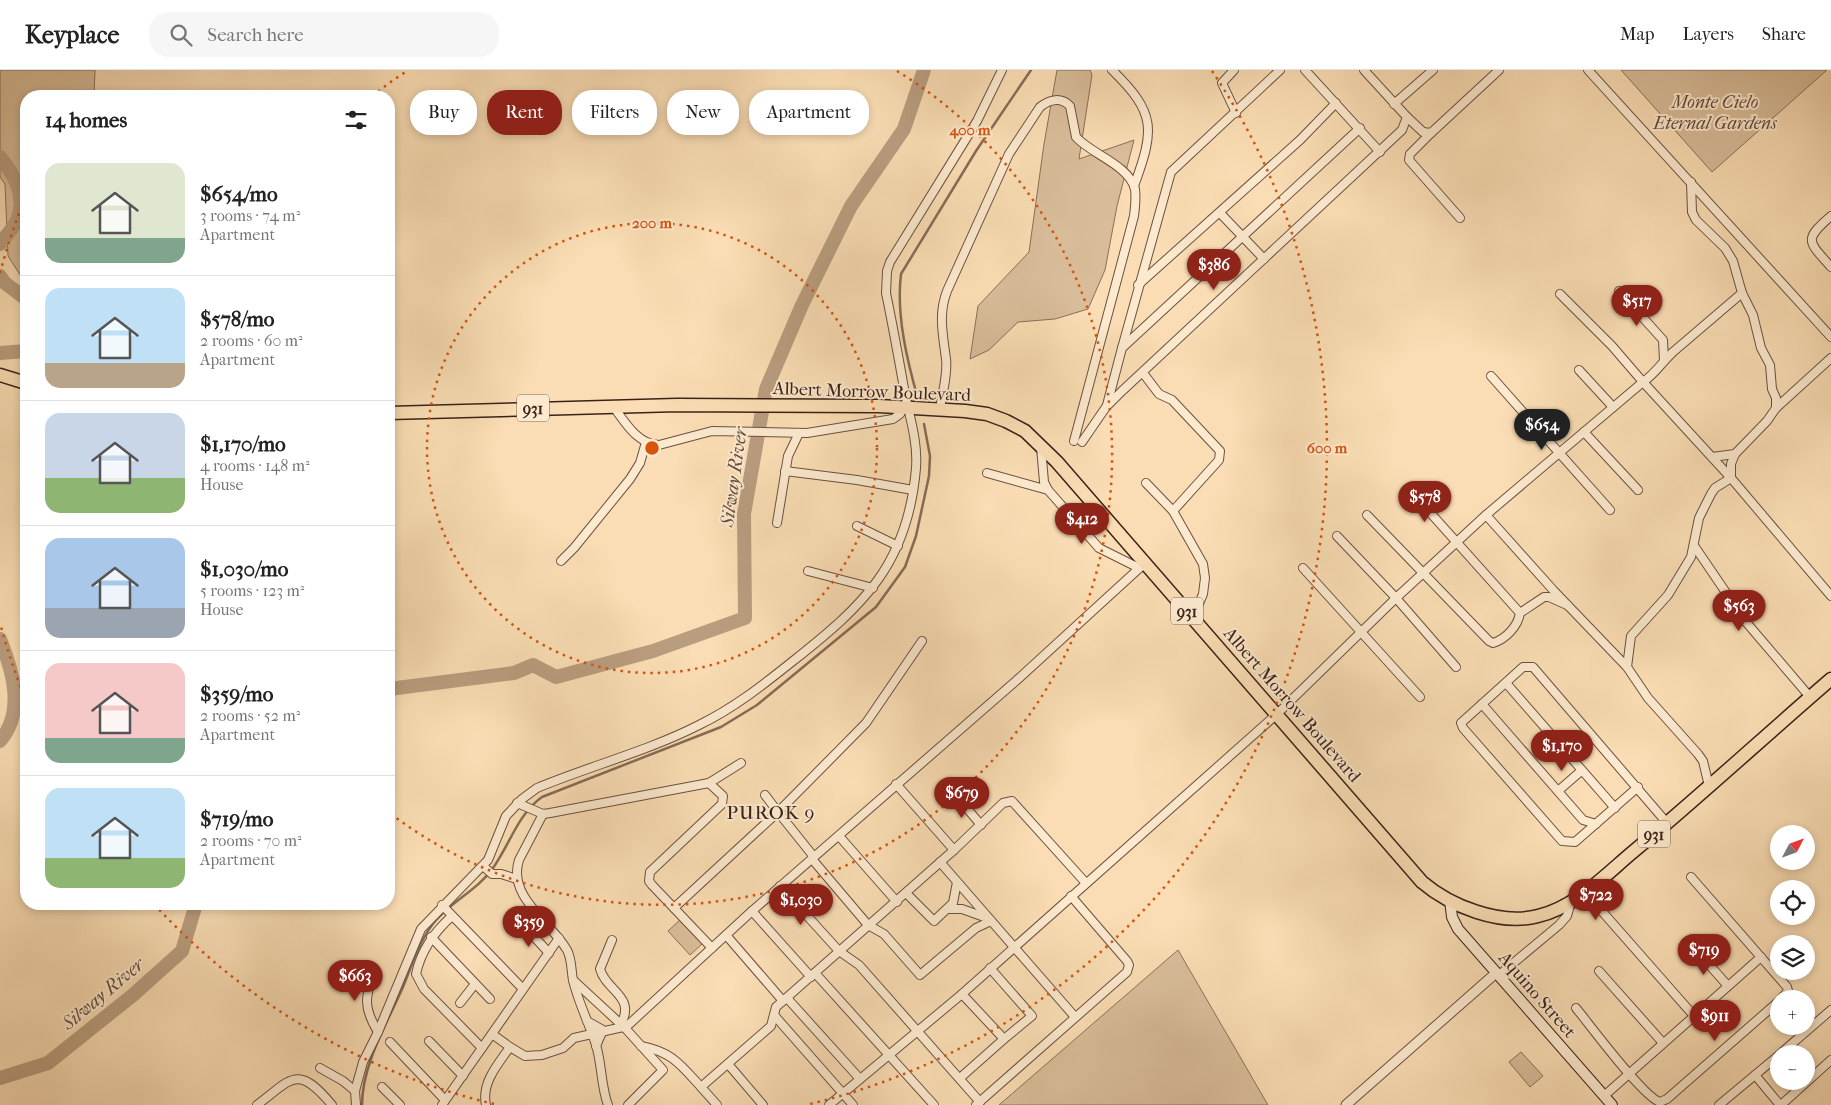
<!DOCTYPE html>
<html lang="en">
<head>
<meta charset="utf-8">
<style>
	:root { --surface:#fff; --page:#f6f6f6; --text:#222; --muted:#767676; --line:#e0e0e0; --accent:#8f2418 }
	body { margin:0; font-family:"IM FELL French Canon",serif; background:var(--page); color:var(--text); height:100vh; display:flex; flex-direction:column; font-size:19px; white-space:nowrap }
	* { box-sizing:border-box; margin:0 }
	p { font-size:16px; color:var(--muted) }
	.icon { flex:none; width:28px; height:28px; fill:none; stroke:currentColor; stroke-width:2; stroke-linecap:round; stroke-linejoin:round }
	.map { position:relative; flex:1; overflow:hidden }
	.sheet { position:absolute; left:20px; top:20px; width:375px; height:820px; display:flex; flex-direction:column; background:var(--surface); border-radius:20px; box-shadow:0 2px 8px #0003 }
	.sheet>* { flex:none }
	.guide { position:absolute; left:410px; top:20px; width:475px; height:45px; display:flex; gap:10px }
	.needle { width:32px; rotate:49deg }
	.fabs { position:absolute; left:1770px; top:755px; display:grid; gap:10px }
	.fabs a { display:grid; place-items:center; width:45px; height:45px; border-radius:50%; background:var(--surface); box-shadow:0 2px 8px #0003; font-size:25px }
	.price { position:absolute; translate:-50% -42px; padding:0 11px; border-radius:18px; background:var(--accent); color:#fff; font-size:16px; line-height:32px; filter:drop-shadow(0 1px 2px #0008) }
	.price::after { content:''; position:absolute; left:50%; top:30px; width:15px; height:11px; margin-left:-8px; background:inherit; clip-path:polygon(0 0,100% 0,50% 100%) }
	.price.active { background:#222; color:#fff }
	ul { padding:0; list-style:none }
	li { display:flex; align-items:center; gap:15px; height:125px; padding:0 25px }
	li+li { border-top:1px solid var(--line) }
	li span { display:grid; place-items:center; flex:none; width:140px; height:100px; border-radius:15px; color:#555 }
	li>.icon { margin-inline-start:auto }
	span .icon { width:60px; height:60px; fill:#fffc; stroke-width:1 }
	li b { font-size:21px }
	h2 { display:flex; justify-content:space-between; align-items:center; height:60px; padding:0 25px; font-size:21px }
	.chip { padding:0 18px; border-radius:20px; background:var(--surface); box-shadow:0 2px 8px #0003; font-size:18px; line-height:45px }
	.chip.active { background:var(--accent); color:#fff }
	header { display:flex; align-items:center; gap:30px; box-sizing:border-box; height:70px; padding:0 25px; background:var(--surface); border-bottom:1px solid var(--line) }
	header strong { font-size:24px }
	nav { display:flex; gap:28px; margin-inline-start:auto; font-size:18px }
	.search { width:350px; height:45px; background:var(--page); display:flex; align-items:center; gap:12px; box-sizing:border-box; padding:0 18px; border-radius:20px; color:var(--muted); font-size:19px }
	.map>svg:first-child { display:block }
</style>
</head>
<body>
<header>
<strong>Keyplace</strong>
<div class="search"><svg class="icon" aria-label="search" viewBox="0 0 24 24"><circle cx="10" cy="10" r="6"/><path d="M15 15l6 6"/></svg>Search here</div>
<nav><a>Map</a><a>Layers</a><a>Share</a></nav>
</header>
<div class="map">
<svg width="1831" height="1035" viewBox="0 0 1831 1035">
	<rect width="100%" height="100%" fill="#faddb4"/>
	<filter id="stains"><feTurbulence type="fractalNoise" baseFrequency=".004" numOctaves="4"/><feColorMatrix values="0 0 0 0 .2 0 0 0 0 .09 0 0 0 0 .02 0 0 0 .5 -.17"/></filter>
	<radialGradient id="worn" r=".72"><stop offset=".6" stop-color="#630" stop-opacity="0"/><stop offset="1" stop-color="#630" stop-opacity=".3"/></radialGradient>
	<!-- green -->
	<g fill="#d9bd9a" stroke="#8a705a">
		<path d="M0 0H95L94 26H26V214L8 186 5 114 0 107Z"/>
		<path d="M1057 0H1090L1092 5 1079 89 1134 70 1117 136 1105 200 1088 239 1055 249 1018 252 989 280 970 289 978 236 1029 182 1044 74Z"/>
		<path d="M1621 0H1827L1712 102Z"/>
		<path d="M681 849 703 873 690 885 668 861Z"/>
		<path d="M1178 880 1268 1035H999Z"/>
		<path d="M1521 982 1543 1006 1530 1017 1509 992Z"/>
	</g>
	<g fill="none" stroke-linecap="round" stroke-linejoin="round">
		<!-- stream -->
		<g stroke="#866c56" stroke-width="2.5">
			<path d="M918 329C907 290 896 245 901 204L976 81 1031 0"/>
			<path d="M362 1035C362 995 387 953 403 917 411 897 419 873 432 855 448 833 477 821 493 798 510 774 518 744 542 727L721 657 757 635 876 537 905 497 916 466 929 406 930 386 924 354"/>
		</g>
		<!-- river -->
		<g stroke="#b99d7f" stroke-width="14">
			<path d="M0 87C14 104 28 129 16 152 12 160 5 167 0 174"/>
			<path d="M0 206 5 213 26 229"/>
			<path d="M0 283 26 281"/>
			<path d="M0 569C13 601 25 642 0 671"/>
			<path d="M389 619 514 603 533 595 556 607 653 581 745 548 744 444 766 319 802 235 851 136 904 59 924 0"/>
			<path d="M0 1008 48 993 133 925 182 881 196 834"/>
		</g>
		<defs>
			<g id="minor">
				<path d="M1112 0C1156 43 1155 59 1134 116"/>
				<path d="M1234 0 1222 13 1236 43"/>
				<path d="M1305 0 1380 82"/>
				<path d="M1588 0 1831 267"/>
				<path d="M1394 34 1433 0"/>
				<path d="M1407 47 1423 62 1431 63 1499 0"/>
				<path d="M1431 63 1410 84 1409 90 1460 148"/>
				<path d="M1691 112 1692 142 1696 150 1725 178 1733 191 1742 223 1753 245 1761 278 1770 295 1772 319 1776 328V338L1767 351 1735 384 1712 387"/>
				<path d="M1220 143 1264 189"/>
				<path d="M1831 146C1803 170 1808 171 1831 197"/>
				<path d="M1138 215 1300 70 1336 33"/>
				<path d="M1619 221 1663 270 1664 291"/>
				<path d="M1560 224 1612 276 1643 312C1657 302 1661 293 1673 282L1742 223"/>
				<path d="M1122 278 1171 102 1280 0"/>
				<path d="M1579 300 1613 337"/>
				<path d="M1143 303 1159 324 1172 330 1220 381 1219 390 1173 441"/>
				<path d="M1491 306 1610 440"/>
				<path d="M1107 335 1122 278 1360 58"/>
				<path d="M613 336C625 352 637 374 659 375L712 361 807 363 893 349 900 344 904 337"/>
				<path d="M1776 338 1831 288"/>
				<path d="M940 339C942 324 948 305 946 289 943 265 938 244 947 221L1009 84 1040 37C1050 29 1061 27 1070 36L1076 67C1091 84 1129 95 1135 119 1136 127 1135 138 1134 146L1074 371"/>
				<path d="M1584 362 1638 420"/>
				<path d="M1082 372 1106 337 1122 321 1402 60 1407 47 1364 0"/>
				<path d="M1041 377 1044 412 1048 420 1099 478 1139 498"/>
				<path d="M785 401 857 410 913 420"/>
				<path d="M987 403 1048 420"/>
				<path d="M1146 413 1173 441 1203 494 1205 508 1203 524 1193 548"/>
				<path d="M1409 419 1520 543"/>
				<path d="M1367 445 1489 571 1493 573C1506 569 1518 556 1520 543L1544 527H1549L1567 535"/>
				<path d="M1486 445 1554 521 1627 597 1648 628 1698 684 1703 691 1709 716"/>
				<path d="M777 453 788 386 799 363"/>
				<path d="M857 456 898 476"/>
				<path d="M1337 466 1396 528 1456 597"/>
				<path d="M1695 477 1746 552 1810 627"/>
				<path d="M561 491 574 478 630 409 640 393 646 372"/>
				<path d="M1303 498 1420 627"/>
				<path d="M808 501 873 518"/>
				<path d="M1627 597 1631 566 1668 525 1691 487 1699 448 1711 424 1715 418 1731 408V394L1735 384"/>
				<path d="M1506 613 1615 738"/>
				<path d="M1482 634 1583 750 1596 754"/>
				<path d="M709 713 741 693"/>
				<path d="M896 714 954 780"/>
				<path d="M1638 717 1575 772 1562 771 1463 658 1461 653 1523 597H1533L1667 753"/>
				<path d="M1558 721 1581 701"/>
				<path d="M959 729 981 755"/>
				<path d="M517 733 543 744 550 743 709 713 723 726 722 734 650 802 649 811 652 815 712 878"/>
				<path d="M543 744 519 790C507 827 551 852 567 880 572 889 571 900 573 910 578 932 589 953 596 975 602 994 601 1017 608 1035"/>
				<path d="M839 766 897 832"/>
				<path d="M814 787 778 742 866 653 922 571"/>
				<path d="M812 789 868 855 884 864 920 905 976 858 991 851"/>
				<path d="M940 792 1075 947"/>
				<path d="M483 796 492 804H501L517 809"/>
				<path d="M1691 807 1787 917 1788 921 1781 929"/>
				<path d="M780 816 839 881 859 895 980 1032"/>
				<path d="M1585 822 1694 946"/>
				<path d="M906 823 934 851 953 833 957 812"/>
				<path d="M442 835 523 919"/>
				<path d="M674 838 778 742 765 725"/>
				<path d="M949 839H962L987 848"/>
				<path d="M752 841 811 907"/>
				<path d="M452 846C434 862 421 881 416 904L424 919 482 978"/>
				<path d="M527 859 549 883"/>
				<path d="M726 865 783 931"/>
				<path d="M431 867 490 929"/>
				<path d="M612 870 600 899C606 921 636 926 621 954"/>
				<path d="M1697 881 1728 916"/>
				<path d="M990 898 1032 946 1004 969"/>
				<path d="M374 899C366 926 362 936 378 962"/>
				<path d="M1599 901 1663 973"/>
				<path d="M815 903 934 1035"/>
				<path d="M1499 905 1559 855 1567 846 1571 832"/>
				<path d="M573 910 625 958 752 841 1017 610 1145 493"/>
				<path d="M787 928 860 1009"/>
				<path d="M460 933 475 914"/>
				<path d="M1576 938C1590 955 1643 1027 1660 1032L1667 1029 1779 931"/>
				<path d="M774 945 853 1035"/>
				<path d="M587 951 603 960 596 976"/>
				<path d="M625 958 663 1000 628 1035"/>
				<path d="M429 971 463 1006"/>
				<path d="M390 972 445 1030"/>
				<path d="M641 976C672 982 680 994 701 1017"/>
				<path d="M510 977 525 986 542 985 563 978 574 968 623 957"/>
				<path d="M1780 984 1831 940"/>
				<path d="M728 994 763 1035"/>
				<path d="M320 998 343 1011 355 1021"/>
				<path d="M1755 1005 1780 1035"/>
				<path d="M960 1008 1004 969 962 924"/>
				<path d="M382 1017 400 1035"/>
				<path d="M1604 1026 1761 887"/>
				<path d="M257 1035C292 1009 297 993 332 1035"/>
				<path d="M356 1035 355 1021 363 992 378 962 421 859 488 790 506 746 522 729 537 718C590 696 648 681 699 655 734 638 763 615 793 591 864 535 908 494 916 398 918 373 910 348 905 324 899 290 893 257 886 223L887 201 890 192 977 51 1002 0"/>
				<path d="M442 1035 559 868"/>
				<path d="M486 1035C481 1013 498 994 510 977L492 964"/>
				<path d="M717 1035 701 1017 771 956 776 937 954 780 1003 733 1012 731 1085 812"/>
				<path d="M829 1035 962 924 1277 644 1396 528 1486 445 1643 312 1731 408 1831 526"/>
				<path d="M976 1035 1127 902 1129 895 1127 891 1071 826"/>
				<path d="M1719 1035 1779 985"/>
				<path d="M1781 1035 1831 990"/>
			</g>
			<path id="tertiary" d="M1346 1035 1496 903"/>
			<path id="secondary" d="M1450 830 1452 847 1458 859 1612 1035"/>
			<g id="trunk">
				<path d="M0 305 26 313"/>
				<path d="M389 343 677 335 879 336 965 341 987 344 1006 351 1025 361 1057 392 1422 812C1450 836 1500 856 1538 846 1576 837 1605 805 1634 781 1701 725 1765 666 1831 609"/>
			</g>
		</defs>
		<!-- minor casing -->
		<use href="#minor" stroke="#6a5140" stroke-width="10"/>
		<!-- tertiary casing -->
		<use href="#tertiary" stroke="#6a5140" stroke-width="11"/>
		<!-- secondary casing -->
		<use href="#secondary" stroke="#3a2219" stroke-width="12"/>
		<!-- trunk casing -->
		<use href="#trunk" stroke="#3a2219" stroke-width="15"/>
		<!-- minor -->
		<use href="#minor" stroke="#fce9ce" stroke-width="8"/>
		<!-- tertiary -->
		<use href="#tertiary" stroke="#fce9ce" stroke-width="9"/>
		<!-- secondary -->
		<use href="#secondary" stroke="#fce9ce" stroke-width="10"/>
		<!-- trunk -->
		<use href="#trunk" stroke="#faddb4" stroke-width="12"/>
	</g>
	<!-- distance rings -->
	<g fill="none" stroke="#d7540d" stroke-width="2.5" stroke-dasharray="2.5 5">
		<circle cx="652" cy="378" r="225"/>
		<path d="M372 26A450 450 0 0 1 407 1M897 1A450 450 0 1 1 391 744"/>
		<path d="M494 1034A675 675 0 0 1 154 834M26 631A675 675 0 0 1 0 553M0 203A675 675 0 0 1 26 125M1212 1A675 675 0 0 1 810 1034"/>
	</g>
	<g text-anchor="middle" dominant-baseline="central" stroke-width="4" stroke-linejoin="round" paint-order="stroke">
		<!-- shield labels -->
		<g fill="#fce9ce" stroke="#745e4f" stroke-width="1">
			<rect x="517" y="324.5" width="32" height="27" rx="4"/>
			<rect x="1171" y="527.5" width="32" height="27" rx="4"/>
			<rect x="1638" y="750.5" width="32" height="27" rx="4"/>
		</g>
		<g font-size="16" font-weight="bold" fill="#3a2219">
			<text x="533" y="338">931</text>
			<text x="1187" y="541">931</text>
			<text x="1654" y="764">931</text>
		</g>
		<!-- park labels -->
		<g font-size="18" font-style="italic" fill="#624939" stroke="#fce9ce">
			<text x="1715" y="32">Monte Cielo<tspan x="1715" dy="21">Eternal Gardens</tspan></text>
		</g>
		<!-- street labels -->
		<g font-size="18" fill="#3a2219" stroke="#fce9ce">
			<text transform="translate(872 322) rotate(2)">Albert Morrow Boulevard</text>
			<text transform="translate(1292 635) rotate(49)">Albert Morrow Boulevard</text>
			<text transform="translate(1537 925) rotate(49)">Aquino Street</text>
		</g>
		<!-- water labels -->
		<g font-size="19" font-style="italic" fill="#664d3d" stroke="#fce9ce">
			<text transform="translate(734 407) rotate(-82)">Silway River</text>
			<text transform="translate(103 924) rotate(-40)">Silway River</text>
		</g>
		<!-- neighbourhood labels -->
		<g font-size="19" letter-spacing="1" fill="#3a2219" stroke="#fce9ce">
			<text x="771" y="743">PUROK 9</text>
		</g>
	</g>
	<circle cx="652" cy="378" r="8" fill="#d7540d" stroke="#fce9ce" stroke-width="2.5"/>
	<g font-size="15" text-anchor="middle" font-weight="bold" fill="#d7540d" stroke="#fce9ce" stroke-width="4" stroke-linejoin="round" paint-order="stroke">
		<text x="970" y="65">400 m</text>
		<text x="652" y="158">200 m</text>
		<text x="1327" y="383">600 m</text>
	</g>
	<rect width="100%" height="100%" filter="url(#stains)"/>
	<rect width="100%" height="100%" fill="url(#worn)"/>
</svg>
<div class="fabs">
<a><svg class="needle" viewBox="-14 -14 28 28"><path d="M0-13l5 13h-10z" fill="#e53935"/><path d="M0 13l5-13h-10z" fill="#767676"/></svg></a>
<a><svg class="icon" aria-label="locate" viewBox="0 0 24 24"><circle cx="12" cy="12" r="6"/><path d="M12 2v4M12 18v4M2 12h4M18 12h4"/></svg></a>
<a><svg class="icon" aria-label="layers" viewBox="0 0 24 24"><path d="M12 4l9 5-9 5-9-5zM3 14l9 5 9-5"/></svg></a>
<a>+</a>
<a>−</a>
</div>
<b class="price" style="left:1214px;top:221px">$386</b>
<b class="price" style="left:1637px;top:257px">$517</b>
<b class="price active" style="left:1542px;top:381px">$654</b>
<b class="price" style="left:1425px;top:453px">$578</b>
<b class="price" style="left:1082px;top:475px">$412</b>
<b class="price" style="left:1739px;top:562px">$563</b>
<b class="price" style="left:1562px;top:702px">$1,170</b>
<b class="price" style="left:962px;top:749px">$679</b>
<b class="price" style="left:1596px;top:851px">$722</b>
<b class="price" style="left:801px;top:856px">$1,030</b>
<b class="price" style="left:529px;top:878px">$359</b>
<b class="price" style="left:1704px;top:906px">$719</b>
<b class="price" style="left:355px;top:932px">$663</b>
<b class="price" style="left:1715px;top:972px">$911</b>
<div class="guide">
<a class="chip">Buy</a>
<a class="chip active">Rent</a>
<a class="chip">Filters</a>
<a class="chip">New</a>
<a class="chip">Apartment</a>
</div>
<section class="sheet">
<h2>14 homes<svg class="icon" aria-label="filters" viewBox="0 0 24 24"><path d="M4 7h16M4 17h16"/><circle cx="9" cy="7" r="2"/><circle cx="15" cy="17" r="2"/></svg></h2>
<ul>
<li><span style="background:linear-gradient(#dfe7d0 75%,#7fa58c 0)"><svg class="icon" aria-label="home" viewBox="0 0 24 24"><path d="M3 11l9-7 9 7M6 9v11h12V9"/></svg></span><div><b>$654/mo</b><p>3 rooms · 74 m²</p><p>Apartment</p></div></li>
<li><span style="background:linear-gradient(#bfe0f5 75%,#b9a48a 0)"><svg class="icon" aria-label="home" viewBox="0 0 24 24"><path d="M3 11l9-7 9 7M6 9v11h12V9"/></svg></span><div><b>$578/mo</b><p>2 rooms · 60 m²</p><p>Apartment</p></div></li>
<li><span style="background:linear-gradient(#c9d6e8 65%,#8fb573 0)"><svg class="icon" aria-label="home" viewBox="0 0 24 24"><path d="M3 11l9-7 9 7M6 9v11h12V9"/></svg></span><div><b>$1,170/mo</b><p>4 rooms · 148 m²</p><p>House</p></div></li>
<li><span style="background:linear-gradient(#a9c7e8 70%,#9aa5b1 0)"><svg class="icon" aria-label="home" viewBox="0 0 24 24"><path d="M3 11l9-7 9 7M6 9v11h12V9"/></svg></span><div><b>$1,030/mo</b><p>5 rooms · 123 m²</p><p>House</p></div></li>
<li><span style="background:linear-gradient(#f6c9c9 75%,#7fa58c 0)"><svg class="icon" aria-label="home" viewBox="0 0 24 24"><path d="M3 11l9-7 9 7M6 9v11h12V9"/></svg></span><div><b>$359/mo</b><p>2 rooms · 52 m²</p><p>Apartment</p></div></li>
<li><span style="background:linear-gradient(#bfe0f5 70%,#8fb573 0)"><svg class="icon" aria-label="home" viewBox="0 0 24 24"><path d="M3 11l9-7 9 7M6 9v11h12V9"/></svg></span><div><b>$719/mo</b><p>2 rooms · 70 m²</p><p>Apartment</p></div></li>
</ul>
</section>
</div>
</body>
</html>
